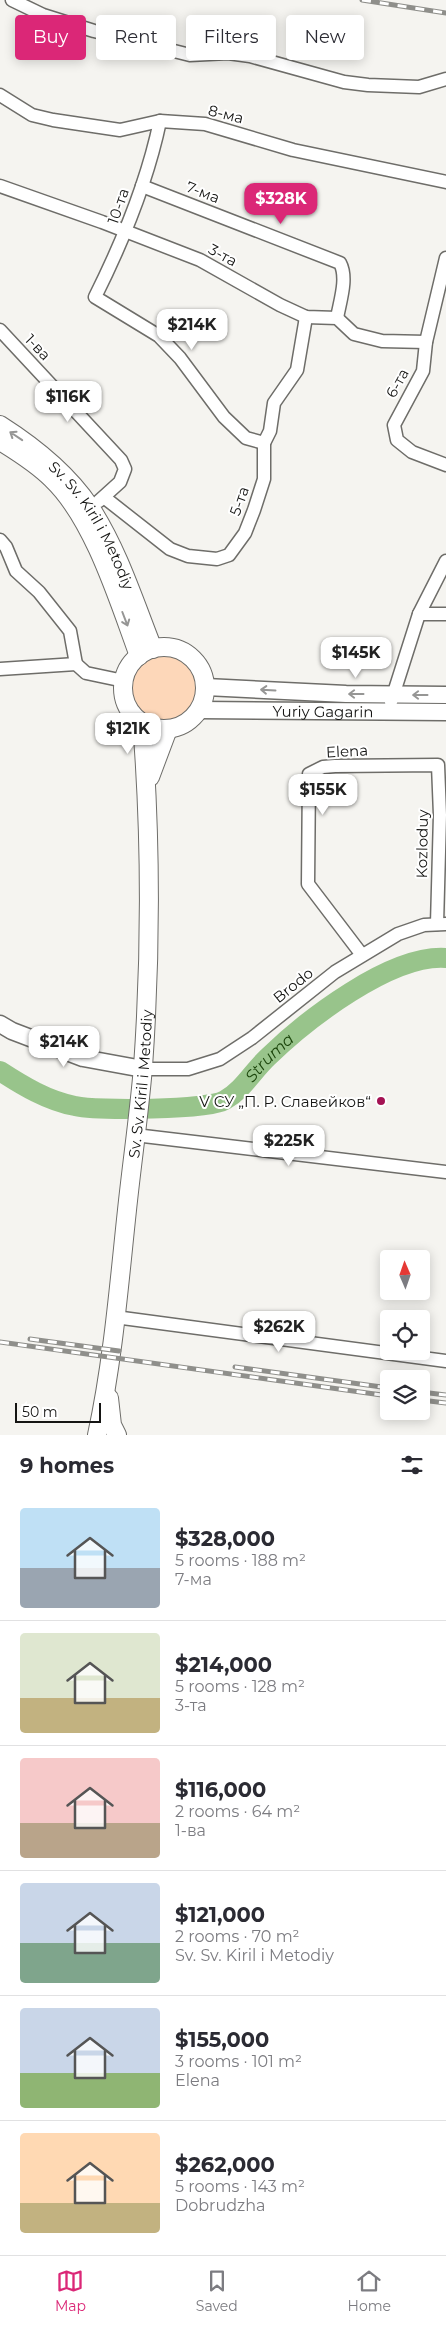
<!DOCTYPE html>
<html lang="en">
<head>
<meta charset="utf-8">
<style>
	:root { --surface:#fff; --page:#f2f2f3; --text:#2b2b33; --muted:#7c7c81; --line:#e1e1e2; --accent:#db2777 }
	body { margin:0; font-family:Montserrat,sans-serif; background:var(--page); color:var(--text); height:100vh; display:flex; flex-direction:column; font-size:19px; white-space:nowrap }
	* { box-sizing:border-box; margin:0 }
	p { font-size:16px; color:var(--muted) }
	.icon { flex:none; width:28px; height:28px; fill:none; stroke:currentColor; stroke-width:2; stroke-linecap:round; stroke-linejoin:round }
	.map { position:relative; height:1435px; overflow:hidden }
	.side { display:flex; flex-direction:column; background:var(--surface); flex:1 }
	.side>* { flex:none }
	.banner { position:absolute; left:15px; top:15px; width:416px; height:45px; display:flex; gap:10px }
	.needle { width:32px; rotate:358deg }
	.controls { position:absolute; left:380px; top:1250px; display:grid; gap:10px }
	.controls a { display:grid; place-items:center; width:50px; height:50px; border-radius:5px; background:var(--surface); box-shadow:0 2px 12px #0003; font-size:25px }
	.scale { position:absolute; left:15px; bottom:12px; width:86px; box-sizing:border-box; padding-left:5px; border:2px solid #151513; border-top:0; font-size:14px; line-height:18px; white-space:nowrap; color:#151513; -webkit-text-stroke:4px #fff; paint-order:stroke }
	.price { position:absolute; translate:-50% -42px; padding:0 11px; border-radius:10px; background:#fff; color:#222; font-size:16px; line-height:32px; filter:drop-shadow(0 1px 2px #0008) }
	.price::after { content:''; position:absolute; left:50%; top:30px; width:15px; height:11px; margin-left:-8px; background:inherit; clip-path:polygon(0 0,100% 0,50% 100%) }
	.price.current { background:var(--accent); color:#fff }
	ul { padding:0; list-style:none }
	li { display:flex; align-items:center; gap:15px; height:125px; padding:0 20px }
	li+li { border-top:1px solid var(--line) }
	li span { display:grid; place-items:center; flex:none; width:140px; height:100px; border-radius:5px; color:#555 }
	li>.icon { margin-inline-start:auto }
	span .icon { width:60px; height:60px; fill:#fffc; stroke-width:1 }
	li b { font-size:21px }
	h2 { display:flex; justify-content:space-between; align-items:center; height:60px; padding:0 20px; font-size:21px }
	.chip { padding:0 18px; border-radius:5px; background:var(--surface); box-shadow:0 2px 12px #0003; font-size:18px; line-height:45px }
	.chip.current { background:var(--accent); color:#fff }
	.tabs { display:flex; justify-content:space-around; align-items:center; height:70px; border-top:1px solid var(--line); background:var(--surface); font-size:14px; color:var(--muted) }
	.tabs a { display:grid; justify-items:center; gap:2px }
	.tabs .current { color:var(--accent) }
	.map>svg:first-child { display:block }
</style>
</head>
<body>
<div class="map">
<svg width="446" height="1435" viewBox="0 0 446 1435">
	<rect width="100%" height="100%" fill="#f5f4f0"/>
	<!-- green -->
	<circle fill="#fdd7b9" cx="163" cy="689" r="33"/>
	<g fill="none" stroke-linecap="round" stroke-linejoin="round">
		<!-- river -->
		<path stroke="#98c48b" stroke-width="20" id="s1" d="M0 1071C23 1086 48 1101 75 1106 97 1111 209 1110 225 1100 243 1090 253 1071 268 1057 306 1020 391 954 446 958"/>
		<defs>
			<g id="minor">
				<path d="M12 0 43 15 94 31 190 55 228 53 250 56 344 82 368 85 419 87 446 79"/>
				<path d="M0 95 32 115 53 120 120 130 160 121 205 124 293 150 446 182"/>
				<path d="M160 121C147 183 123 241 95 297L159 336 180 358 224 417 246 438 264 443"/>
				<path d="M0 186 102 222 200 260 280 305 306 317 337 318 354 334 382 341 426 342"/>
				<path d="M142 186 340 263C348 278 340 301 337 318"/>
				<path d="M446 258 426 342 423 371 394 425 397 440 412 452 446 465"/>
				<path d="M0 330 121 460 125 469 120 482 99 501"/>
				<path d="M105 498 170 549 188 556 217 559 229 555 245 533 254 510 264 479V443L270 431 274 403 297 370 306 317"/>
				<path d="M0 540 6 547 16 571 39 592 70 631 76 664"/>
				<path d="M419 614H446"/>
				<path d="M0 669 76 664 86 673 124 681"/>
				<path d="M391 702 419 614 446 561"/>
				<path d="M362 955 308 884 309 774 323 767 335 766 438 765 440 815 437 924"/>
				<path d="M143 1069H188L220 1059 252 1038 335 972 398 934 424 925 446 924"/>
				<path d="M135 1135 446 1172"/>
				<path d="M115 1317 446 1361"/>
			</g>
			<g id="tertiary">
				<path d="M206 687 346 694 446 695"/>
				<path id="s2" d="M199 710 446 712"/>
				<path d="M0 1024 12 1031 83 1058 143 1069"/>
			</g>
			<g id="secondary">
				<path id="s3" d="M0 425C33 446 68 474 90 507 118 550 134 601 153 649"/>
				<path d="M0 441C18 452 37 464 52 479 94 519 119 602 139 656"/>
				<circle cx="164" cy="688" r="41"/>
				<path d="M150 777 168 729"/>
				<path d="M109 1398 112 1425 117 1435"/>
				<path id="s4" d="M97 1435C113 1361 119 1285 127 1210 132 1162 139 1115 143 1067 151 953 151 837 142 723"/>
			</g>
		</defs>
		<!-- minor casing -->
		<use href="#minor" stroke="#6e6d69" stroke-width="15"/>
		<!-- tertiary casing -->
		<use href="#tertiary" stroke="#6e6d69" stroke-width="19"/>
		<!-- secondary casing -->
		<use href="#secondary" stroke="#6e6d69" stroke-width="20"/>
		<!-- minor -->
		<use href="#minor" stroke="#fff" stroke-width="12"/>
		<!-- tertiary -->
		<use href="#tertiary" stroke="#fff" stroke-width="16"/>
		<!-- secondary -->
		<use href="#secondary" stroke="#fff" stroke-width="18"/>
		<defs>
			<g id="rail">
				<path d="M362 0 446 13"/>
				<path d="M30 1339 119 1351"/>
				<path d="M0 1342 389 1396"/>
				<path d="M235 1367 389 1388"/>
				<path d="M421 1392 446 1395"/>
				<path d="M421 1400 446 1403"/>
			</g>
		</defs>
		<!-- rail casing -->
		<use href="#rail" stroke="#8f8f8b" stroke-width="5"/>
		<!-- rail -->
		<use href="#rail" stroke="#fff" stroke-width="3" stroke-dasharray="9" stroke-linecap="butt"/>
	</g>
	<!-- one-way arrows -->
	<defs><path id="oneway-shaft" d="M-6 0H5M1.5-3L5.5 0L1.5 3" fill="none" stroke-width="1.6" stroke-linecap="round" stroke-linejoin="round" transform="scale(1.25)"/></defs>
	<g stroke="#969695">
		<use href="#oneway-shaft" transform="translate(16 436) rotate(-146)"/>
		<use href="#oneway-shaft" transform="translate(125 619) rotate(69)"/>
		<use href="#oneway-shaft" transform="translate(268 690) rotate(-177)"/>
		<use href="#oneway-shaft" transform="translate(356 694) rotate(-180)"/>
		<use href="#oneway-shaft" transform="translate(420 695) rotate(-180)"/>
	</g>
	<!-- markers -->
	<circle fill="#a41253" stroke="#fff" stroke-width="2" cx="381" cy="1101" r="5"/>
	<g text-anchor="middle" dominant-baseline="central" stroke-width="4" stroke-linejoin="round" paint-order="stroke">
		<!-- street labels -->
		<g font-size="15" fill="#151513" stroke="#fff">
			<text transform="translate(226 114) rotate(14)">8-ма</text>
			<text transform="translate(203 192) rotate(21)">7-ма</text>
			<text transform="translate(118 206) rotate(-71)">10-та</text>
			<text transform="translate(223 255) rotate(29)">3-та</text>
			<text transform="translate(38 347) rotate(47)">1-ва</text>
			<text transform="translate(397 383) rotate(-61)">6-та</text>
			<text transform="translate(239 501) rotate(-71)">5-та</text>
			<text stroke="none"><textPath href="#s3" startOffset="139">Sv. Sv. Kiril i Metodiy</textPath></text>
			<text stroke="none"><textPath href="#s2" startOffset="124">Yuriy Gagarin</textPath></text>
			<text transform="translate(347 751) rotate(-3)">Elena</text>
			<text transform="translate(422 844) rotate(-89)">Kozloduy</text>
			<text transform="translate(293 985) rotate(-39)">Brodo</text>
			<text stroke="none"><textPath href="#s4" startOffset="354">Sv. Sv. Kiril i Metodiy</textPath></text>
		</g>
		<!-- poi labels -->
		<g font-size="15" fill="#151513" stroke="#fff" text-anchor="end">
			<text x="371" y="1101">V СУ „П. Р. Славейков“</text>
		</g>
		<!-- water labels -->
		<g font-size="16" font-style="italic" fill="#1c460c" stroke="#fff">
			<text stroke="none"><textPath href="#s1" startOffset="296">Struma</textPath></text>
		</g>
	</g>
</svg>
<div class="controls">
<a><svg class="needle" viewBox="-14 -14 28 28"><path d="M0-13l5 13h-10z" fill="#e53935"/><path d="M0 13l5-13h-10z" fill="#7c7c81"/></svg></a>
<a><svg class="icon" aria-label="locate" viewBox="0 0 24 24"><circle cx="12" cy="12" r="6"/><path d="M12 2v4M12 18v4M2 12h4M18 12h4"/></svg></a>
<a><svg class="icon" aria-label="layers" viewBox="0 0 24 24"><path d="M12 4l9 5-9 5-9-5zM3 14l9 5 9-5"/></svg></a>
</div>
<div class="scale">50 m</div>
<b class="price current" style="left:281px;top:225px">$328K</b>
<b class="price" style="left:192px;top:351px">$214K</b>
<b class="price" style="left:68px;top:423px">$116K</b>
<b class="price" style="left:356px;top:679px">$145K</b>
<b class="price" style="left:128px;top:755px">$121K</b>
<b class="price" style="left:323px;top:816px">$155K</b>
<b class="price" style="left:64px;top:1068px">$214K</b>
<b class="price" style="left:289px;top:1167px">$225K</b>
<b class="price" style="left:279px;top:1353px">$262K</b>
<div class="banner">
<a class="chip current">Buy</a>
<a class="chip">Rent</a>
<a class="chip">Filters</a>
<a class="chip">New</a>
</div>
</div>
<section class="side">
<h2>9 homes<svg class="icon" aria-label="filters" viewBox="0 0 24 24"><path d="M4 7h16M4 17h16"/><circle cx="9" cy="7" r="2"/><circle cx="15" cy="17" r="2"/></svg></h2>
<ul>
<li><span style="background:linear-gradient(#bfe0f5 60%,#9aa5b1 0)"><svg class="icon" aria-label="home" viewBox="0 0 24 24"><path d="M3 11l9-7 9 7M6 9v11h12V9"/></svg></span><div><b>$328,000</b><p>5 rooms · 188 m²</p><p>7-ма</p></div></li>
<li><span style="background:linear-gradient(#dfe7d0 65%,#c2b280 0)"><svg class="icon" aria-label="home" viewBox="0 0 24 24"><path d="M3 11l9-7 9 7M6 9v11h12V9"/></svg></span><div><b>$214,000</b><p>5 rooms · 128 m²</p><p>3-та</p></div></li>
<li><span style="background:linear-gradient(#f6c9c9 65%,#b9a48a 0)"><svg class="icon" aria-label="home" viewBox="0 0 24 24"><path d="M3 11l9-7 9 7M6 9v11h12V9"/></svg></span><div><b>$116,000</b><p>2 rooms · 64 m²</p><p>1-ва</p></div></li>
<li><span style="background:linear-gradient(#c9d6e8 60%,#7fa58c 0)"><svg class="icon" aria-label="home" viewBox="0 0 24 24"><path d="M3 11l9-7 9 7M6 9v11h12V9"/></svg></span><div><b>$121,000</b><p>2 rooms · 70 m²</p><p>Sv. Sv. Kiril i Metodiy</p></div></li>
<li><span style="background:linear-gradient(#c9d6e8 65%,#8fb573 0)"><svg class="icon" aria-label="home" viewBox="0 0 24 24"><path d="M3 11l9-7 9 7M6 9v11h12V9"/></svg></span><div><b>$155,000</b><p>3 rooms · 101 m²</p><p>Elena</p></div></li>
<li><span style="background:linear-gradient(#ffd9b3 70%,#c2b280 0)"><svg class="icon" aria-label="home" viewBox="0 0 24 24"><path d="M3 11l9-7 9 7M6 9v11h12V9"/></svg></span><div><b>$262,000</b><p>5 rooms · 143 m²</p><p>Dobrudzha</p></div></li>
</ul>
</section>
<nav class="tabs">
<a class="current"><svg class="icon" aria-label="map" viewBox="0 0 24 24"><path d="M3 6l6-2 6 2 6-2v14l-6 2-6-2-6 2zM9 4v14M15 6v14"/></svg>Map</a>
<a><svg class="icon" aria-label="saved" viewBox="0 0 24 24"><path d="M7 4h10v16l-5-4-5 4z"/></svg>Saved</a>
<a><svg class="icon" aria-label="home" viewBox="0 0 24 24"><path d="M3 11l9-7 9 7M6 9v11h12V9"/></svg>Home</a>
</nav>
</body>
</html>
